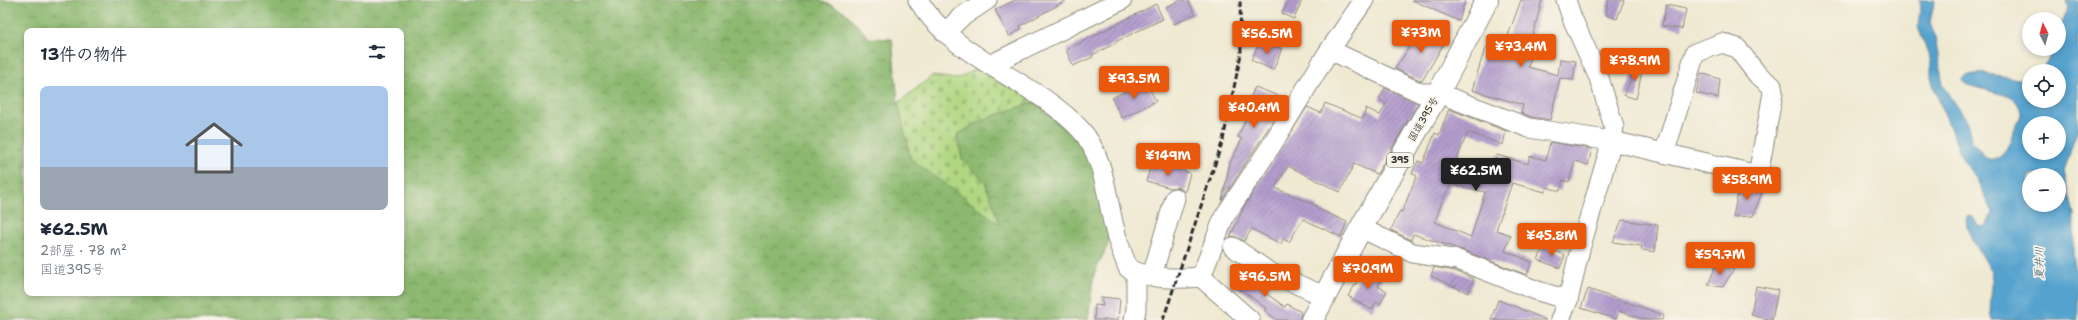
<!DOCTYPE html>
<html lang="ja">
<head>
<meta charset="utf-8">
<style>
	:root { --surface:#fff; --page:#f6f6f7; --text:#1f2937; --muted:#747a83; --line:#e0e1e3; --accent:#ea580c }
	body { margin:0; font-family:"Shantell Sans","Klee One",sans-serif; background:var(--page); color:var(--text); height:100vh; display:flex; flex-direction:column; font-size:15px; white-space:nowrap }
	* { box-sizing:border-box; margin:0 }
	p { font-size:13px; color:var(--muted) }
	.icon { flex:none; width:22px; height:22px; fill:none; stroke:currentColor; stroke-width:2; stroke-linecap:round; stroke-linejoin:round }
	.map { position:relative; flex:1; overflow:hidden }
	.panel { position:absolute; left:24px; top:28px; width:380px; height:268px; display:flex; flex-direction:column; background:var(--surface); border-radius:8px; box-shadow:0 2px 6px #0003 }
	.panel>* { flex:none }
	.needle { width:26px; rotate:354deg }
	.controls { position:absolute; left:2022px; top:12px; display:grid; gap:8px }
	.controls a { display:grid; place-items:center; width:44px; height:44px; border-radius:50%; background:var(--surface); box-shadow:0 2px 6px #0003; font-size:20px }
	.price { position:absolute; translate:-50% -34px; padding:0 9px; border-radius:4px; background:var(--accent); color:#fff; font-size:13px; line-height:26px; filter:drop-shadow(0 1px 2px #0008) }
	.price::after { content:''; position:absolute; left:50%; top:24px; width:12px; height:9px; margin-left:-6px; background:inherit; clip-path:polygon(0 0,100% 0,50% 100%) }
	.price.selected { background:#222; color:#fff }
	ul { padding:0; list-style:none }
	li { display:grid; align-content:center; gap:8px; height:212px; padding:0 16px }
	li+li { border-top:1px solid var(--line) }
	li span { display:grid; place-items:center; height:124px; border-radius:8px; color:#555 }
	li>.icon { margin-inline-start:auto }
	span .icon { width:72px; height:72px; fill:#fffc; stroke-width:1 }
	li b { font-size:17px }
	h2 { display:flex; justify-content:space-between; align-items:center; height:48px; padding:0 16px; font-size:17px }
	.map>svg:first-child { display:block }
</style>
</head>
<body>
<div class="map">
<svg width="2078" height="320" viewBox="0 0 2078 320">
	<defs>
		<pattern id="forest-crowns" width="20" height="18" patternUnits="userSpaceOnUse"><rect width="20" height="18" fill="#8cb86f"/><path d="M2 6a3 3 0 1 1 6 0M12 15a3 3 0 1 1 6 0" fill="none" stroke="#73965b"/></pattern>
		<pattern id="cemetery-stones" width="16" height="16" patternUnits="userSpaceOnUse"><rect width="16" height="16" fill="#b1d781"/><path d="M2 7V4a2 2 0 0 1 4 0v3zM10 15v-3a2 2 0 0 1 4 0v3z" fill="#98b970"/></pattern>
		<pattern id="building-hatch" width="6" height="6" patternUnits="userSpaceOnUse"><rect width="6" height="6" fill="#b49dce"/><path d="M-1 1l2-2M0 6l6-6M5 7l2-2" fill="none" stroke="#9380a7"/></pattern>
	</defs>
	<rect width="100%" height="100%" fill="#f7f3e8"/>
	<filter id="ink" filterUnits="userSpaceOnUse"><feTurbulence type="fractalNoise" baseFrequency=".025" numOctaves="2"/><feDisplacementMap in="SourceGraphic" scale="8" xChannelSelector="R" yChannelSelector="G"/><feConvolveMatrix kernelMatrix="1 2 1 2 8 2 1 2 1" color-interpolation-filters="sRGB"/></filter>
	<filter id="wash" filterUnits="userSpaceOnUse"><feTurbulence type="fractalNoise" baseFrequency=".012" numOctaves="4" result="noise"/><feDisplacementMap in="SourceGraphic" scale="16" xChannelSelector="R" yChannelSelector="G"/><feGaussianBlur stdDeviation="0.9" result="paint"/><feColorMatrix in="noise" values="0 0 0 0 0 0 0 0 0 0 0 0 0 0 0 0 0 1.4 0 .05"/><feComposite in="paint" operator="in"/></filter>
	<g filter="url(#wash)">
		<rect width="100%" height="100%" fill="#efe9d2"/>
		<!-- forest -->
		<path fill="url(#forest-crowns)" stroke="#5c724d" fill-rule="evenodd" d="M0 0H819L844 11 869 38 892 39 898 103 911 159 985 182 962 159 957 135 982 120 1037 101 1101 144 1110 240 1094 274 1088 320H0ZM27 31H401V293H27Z"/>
		<!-- cemetery -->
		<path fill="url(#cemetery-stones)" stroke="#6e8156" d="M981 66 1037 101 982 120 957 135 962 159 985 182 1000 224 911 159 898 103 932 76 957 79Z"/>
		<!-- water -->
		<path fill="#55a2ce" stroke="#40667c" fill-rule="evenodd" d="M1919 0H1935L1930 22 1935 37 1943 85 1966 119 1972 141 1986 158C2004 165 2009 142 2014 130 2016 125 2021 118 2021 113 2020 105 2015 99 2008 96L1968 85 1962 80C1971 66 2013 80 2029 80V101H2059V71H2043L2053 49H2059V32L2068 7 2066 0H2078V128L2064 171 2074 214 2073 254 2078 286V320H1992C1987 304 1995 286 1991 273 1986 256 1962 233 1967 216L1973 217 1978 226 1983 227 1987 225 1992 213 1991 208 1977 180 1963 160 1934 88 1931 77V61L1918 27 1920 10ZM2029 123H2059V153H2029ZM2029 175H2059V205H2029Z"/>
		<g id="blocks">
			<!-- building -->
			<g fill="url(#building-hatch)" fill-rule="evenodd">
				<path d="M1015 0H1067L1020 26 1021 29 1009 36 995 10Z"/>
				<path d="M1181 0H1188L1195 14 1174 24 1166 7Z"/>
				<path d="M1288 0H1302L1294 19 1282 14Z"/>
				<path d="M1412 0H1465L1459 21Z"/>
				<path d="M1521 0H1542L1528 53 1532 55 1528 67 1558 75 1560 59 1576 61 1573 80 1560 78 1550 120 1532 117 1521 113 1523 105 1472 90 1484 52 1490 43 1504 47Z"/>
				<path d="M1608 0H1624L1617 19 1606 15Z"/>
				<path d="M1156 4 1163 19 1115 42 1116 43 1092 55 1093 57 1073 66 1066 50Z"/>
				<path d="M1666 5 1686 9 1682 29 1662 26Z"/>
				<path d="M1423 26 1446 40 1422 81 1395 69Z"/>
				<path d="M1260 41 1268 45 1269 43 1282 49 1273 70 1251 60Z"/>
				<path d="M1639 61 1644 63 1636 99 1624 95Z"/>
				<path d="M1701 73 1720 79 1718 98 1696 93Z"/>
				<path d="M1145 81 1156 101 1122 118 1112 98Z"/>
				<path d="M1255 87 1287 99 1222 200 1230 163 1242 139 1238 137 1247 116 1243 114Z"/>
				<path d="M1385 88 1418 103 1377 174 1354 164 1340 192 1288 166 1275 188 1317 206 1316 208 1347 222 1341 237 1303 219 1289 242 1283 239 1281 244 1252 229 1244 241 1234 236 1230 237 1245 205 1307 107 1321 113 1325 103 1361 118H1363L1366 108 1380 115 1386 104 1379 99Z"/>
				<path d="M1449 109 1506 131 1503 145 1468 132 1452 171 1489 180 1497 155 1528 164 1530 156 1546 160 1550 142 1592 149 1588 165 1575 161 1569 182 1563 180 1560 191 1546 187 1545 192 1512 183 1496 230 1511 235 1505 251 1532 262 1527 275 1462 250 1413 234 1411 240 1391 230 1400 211 1402 212 1414 182 1417 176 1412 173 1418 161 1423 163 1435 133 1439 135ZM1451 184 1485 192 1471 237 1435 222 1441 204Z"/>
				<path d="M1152 163 1190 173 1185 192 1178 187 1171 188 1146 181Z"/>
				<path d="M1740 182 1763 190 1753 216 1733 217Z"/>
				<path d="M1622 220 1658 225 1655 252 1641 250 1642 246 1613 242Z"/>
				<path d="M1544 246 1565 255 1560 268 1538 260Z"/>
				<path d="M1716 265 1734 269 1723 287 1708 285Z"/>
				<path d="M1434 267 1455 271 1474 279 1468 293 1431 276Z"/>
				<path d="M1366 268 1383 277 1378 286 1387 291 1380 304 1376 302 1372 310 1348 296Z"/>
				<path d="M1244 269 1268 287 1264 292 1285 307 1287 304 1301 312 1300 320H1277L1264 310 1266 308 1233 284Z"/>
				<path d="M1756 286 1778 290 1772 320 1751 315Z"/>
				<path d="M1588 289 1664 315 1662 320H1646L1619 311 1616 319 1581 308Z"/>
				<path d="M1101 297 1120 299 1118 320H1094L1095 305 1103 306Z"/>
				<path d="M1498 300 1514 306 1546 320H1491Z"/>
			</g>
		</g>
	</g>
	<g filter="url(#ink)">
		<use href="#blocks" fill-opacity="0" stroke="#8d8a7e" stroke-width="1"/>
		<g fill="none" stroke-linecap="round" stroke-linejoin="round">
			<defs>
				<g id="minor">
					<path d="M918 0C955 60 1033 79 1080 129 1106 157 1106 200 1116 234 1119 246 1124 257 1128 268 1149 280 1178 279 1201 277L1250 320"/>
					<path d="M945 33 960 18 987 0"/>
					<path d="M1330 50 1421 93H1438L1529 128 1612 141 1758 175 1773 93 1772 86 1757 74 1737 48 1722 43 1695 53 1665 151"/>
					<path d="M990 65 1122 0"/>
					<path d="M1361 228 1413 253 1458 260 1538 291 1568 300"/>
					<path d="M1233 247 1269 272 1324 296"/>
					<path d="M1152 275 1175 198"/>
					<path d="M1201 277 1224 217 1271 146 1327 54 1364 0"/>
					<path d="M1134 320 1136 310V273"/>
					<path d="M1560 320 1568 300 1580 249 1612 141 1614 127 1599 78 1572 18 1566 0"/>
				</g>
				<path id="highway" d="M1312 320 1361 228 1438 93 1487 0"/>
			</defs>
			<!-- minor casing -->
			<use href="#minor" stroke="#8d8a7e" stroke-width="21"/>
			<!-- highway casing -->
			<use href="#highway" stroke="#8d8a7e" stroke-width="24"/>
			<!-- minor -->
			<use href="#minor" stroke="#fff" stroke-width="19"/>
			<!-- highway -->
			<use href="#highway" stroke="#fff" stroke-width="22"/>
			<!-- rail -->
			<path stroke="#2b2b2b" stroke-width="3" stroke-dasharray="6 3" stroke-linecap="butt" d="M1163 320 1223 140 1241 54 1240 0"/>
		</g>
	</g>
	<g text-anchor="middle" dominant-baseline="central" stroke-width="3.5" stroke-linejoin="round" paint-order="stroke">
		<!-- shield labels -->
		<rect fill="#f7f3e8" stroke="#686764" stroke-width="1" x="1387" y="153" width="26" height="14" rx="3"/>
		<g font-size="9" font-weight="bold" fill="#2b2b2b">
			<text x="1400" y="160">395</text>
		</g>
		<!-- street labels -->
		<g font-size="10" fill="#2b2b2b" stroke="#f7f3e8">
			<text transform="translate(1423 119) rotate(-60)">国道395号</text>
		</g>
		<!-- water labels -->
		<g font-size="11" font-style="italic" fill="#3c5b6c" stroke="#f7f3e8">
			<text transform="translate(2039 263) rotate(-90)">夏井川</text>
		</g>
	</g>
</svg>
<div class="controls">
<a><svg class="needle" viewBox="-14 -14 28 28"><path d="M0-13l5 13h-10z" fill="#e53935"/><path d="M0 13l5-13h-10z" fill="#747a83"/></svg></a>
<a><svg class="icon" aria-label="locate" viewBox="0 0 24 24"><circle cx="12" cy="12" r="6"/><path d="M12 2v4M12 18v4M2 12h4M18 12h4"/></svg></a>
<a>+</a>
<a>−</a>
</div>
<b class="price" style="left:1421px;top:54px">¥73M</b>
<b class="price" style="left:1267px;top:55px">¥56.5M</b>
<b class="price" style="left:1521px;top:68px">¥73.4M</b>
<b class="price" style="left:1635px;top:82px">¥78.9M</b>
<b class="price" style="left:1134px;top:100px">¥93.5M</b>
<b class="price" style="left:1254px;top:129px">¥40.4M</b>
<b class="price" style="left:1168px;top:177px">¥149M</b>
<b class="price selected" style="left:1476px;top:192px">¥62.5M</b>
<b class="price" style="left:1747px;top:201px">¥58.9M</b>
<b class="price" style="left:1552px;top:257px">¥45.8M</b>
<b class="price" style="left:1720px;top:276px">¥59.7M</b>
<b class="price" style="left:1368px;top:290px">¥70.9M</b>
<b class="price" style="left:1265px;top:298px">¥96.5M</b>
<section class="panel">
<h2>13件の物件<svg class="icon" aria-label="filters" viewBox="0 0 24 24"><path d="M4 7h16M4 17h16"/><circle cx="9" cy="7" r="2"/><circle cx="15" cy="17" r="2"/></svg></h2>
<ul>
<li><span style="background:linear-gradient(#a9c7e8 65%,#9aa5b1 0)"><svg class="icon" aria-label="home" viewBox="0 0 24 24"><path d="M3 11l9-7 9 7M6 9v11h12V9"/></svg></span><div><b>¥62.5M</b><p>2部屋 · 78 m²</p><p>国道395号</p></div></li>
</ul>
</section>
</div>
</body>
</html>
